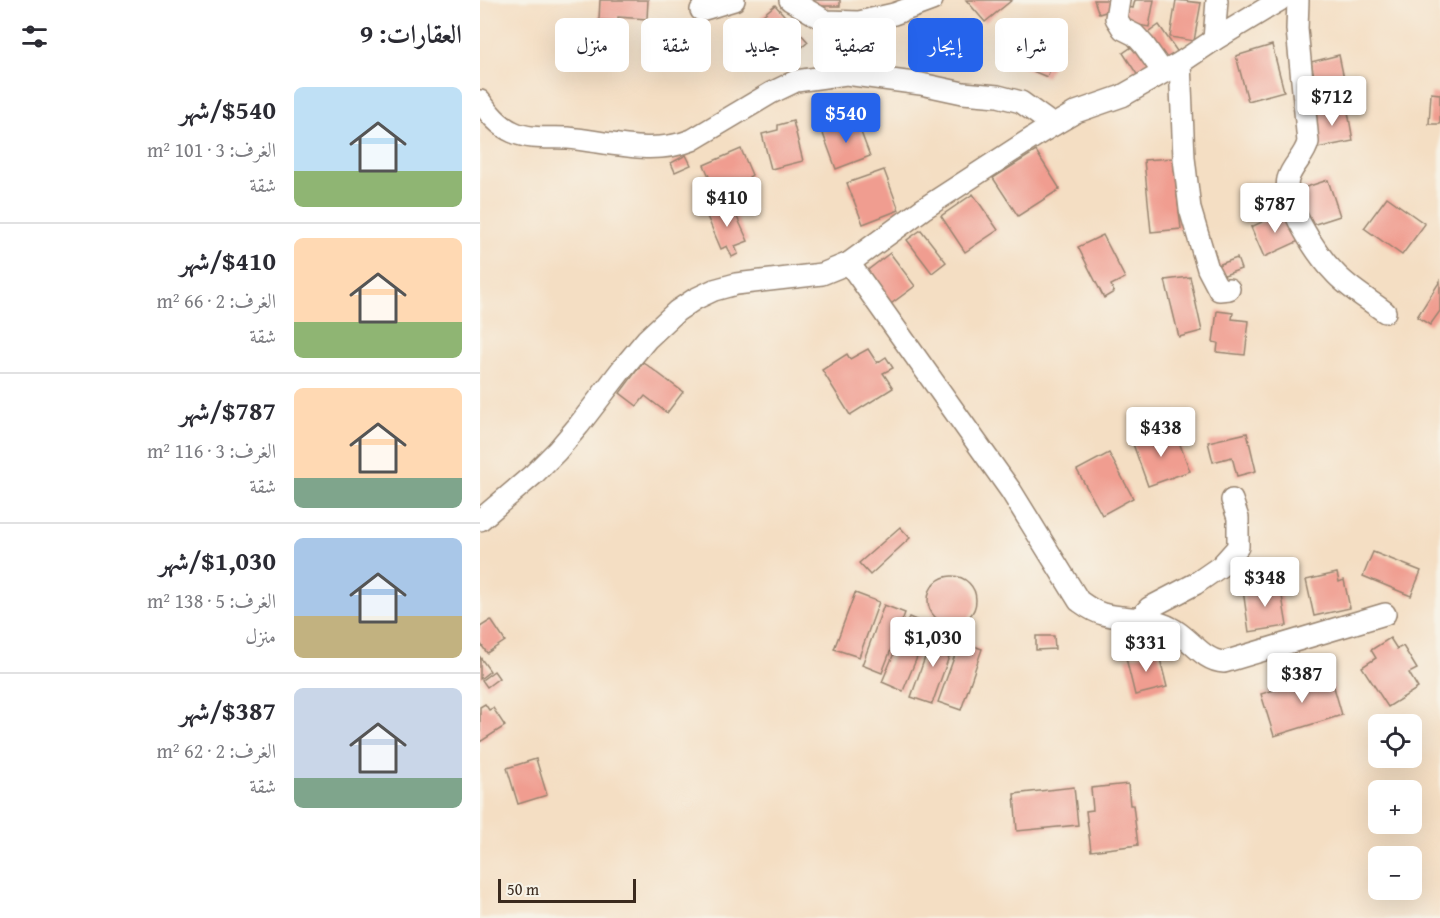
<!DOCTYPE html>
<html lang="ar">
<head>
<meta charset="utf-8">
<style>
	:root { --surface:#fff; --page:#f7f7f7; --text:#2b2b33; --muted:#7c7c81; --line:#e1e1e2; --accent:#2563eb }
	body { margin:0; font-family:"Gentium Book Plus",Amiri,serif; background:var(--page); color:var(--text); direction:rtl; height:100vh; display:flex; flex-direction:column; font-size:22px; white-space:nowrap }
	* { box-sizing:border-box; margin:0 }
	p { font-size:20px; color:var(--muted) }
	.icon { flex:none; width:33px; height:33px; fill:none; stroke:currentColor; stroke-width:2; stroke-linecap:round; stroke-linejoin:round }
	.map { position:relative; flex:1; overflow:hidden; direction:ltr }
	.drawer { display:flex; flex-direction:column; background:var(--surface); width:480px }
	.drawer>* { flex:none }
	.top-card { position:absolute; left:18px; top:18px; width:570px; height:54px; direction:rtl; display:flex; gap:12px }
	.tools { position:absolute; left:888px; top:714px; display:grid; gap:12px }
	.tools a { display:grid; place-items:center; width:54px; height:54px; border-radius:9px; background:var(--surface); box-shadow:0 6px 24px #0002; font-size:30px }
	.scale { position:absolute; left:18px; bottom:15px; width:138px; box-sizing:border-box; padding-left:6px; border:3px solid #3b2a1e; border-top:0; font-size:16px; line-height:21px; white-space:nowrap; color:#3b2a1e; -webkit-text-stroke:4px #f7f3e8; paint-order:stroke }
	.price { position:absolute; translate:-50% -51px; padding:0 14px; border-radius:6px; background:#fff; color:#222; font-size:20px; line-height:39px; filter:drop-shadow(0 2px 3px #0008) }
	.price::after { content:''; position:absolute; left:50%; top:36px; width:18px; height:14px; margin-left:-9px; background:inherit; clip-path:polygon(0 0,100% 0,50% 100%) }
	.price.current { background:var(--accent); color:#fff }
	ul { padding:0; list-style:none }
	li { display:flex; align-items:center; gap:18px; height:150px; padding:0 18px }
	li+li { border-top:2px solid var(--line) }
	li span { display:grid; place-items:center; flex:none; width:168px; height:120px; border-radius:9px; color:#555 }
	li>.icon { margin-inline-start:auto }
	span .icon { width:72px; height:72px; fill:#fffc; stroke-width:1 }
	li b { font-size:26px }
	h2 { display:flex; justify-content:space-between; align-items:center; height:72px; padding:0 18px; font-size:26px }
	.chip { padding:0 21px; border-radius:9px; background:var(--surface); box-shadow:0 6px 24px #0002; font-size:21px; line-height:54px }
	.chip.current { background:var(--accent); color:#fff }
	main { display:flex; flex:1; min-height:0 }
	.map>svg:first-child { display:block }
</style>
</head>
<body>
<main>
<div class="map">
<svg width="960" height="918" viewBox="0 0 960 918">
	<rect width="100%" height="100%" fill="#f7f3e8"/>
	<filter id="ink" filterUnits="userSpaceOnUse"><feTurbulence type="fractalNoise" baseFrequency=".0167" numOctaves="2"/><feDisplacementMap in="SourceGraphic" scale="12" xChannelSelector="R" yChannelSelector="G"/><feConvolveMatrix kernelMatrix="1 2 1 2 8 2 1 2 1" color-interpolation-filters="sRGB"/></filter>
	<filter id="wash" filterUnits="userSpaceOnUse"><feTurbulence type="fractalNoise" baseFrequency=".008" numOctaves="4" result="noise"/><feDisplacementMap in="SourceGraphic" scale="24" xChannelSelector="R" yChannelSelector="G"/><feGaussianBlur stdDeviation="1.35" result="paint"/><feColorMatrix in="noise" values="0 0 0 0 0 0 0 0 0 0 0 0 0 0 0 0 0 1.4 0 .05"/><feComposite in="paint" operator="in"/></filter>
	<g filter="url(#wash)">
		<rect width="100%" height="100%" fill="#f4dec3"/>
		<g id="blocks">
			<!-- building -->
			<g fill="#f09d90">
				<path d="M120 0H168L167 19 138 17V21L119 20Z"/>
				<rect x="329" y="0" width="31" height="6"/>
				<path d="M486 0H532L505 22Z"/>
				<path d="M614 0H632L635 9 619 14Z"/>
				<path d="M655 0H674L669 27 642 22 644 6 653 8Z"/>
				<path d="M696 0 721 3 714 41 690 37Z"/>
				<path d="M295 5 328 42 303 64 270 26Z"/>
				<path d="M679 25 699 54 683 66 662 37Z"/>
				<path d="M543 28 575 41 573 46 579 49 567 77 529 61Z"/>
				<path d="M659 42 676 68 660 79 643 53Z"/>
				<path d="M792 45 804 91 768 101 756 56Z"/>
				<path d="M859 55 868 98 840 104 831 62Z"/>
				<path d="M951 93 960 94V124H949Z"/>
				<path d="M867 106 873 141 837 148 831 113Z"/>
				<path d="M376 119 390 156 356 169 342 131Z"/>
				<path d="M313 121 323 161 291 169 282 134 298 130V125Z"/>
				<path d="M261 149 272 175 269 177 272 184 239 199 224 165Z"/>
				<path d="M556 151 580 189 538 216 513 178Z"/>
				<path d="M206 155 211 165 195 172 191 163Z"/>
				<path d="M693 158 701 229 671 232 664 160Z"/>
				<path d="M404 170 419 210 383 224 367 183Z"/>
				<path d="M848 180 860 216 829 226 817 190Z"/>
				<path d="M493 194 518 230 485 252 461 216Z"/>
				<path d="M907 197 945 224 922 255 884 228Z"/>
				<path d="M251 204 268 241 255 246 258 254 252 257 247 246 241 249 226 214 235 210 237 207Z"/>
				<path d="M805 211 819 241 784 257 771 227Z"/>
				<path d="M441 230 466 262 452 273 427 240Z"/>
				<path d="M623 235 645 278 631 285 634 292 624 298 598 247Z"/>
				<path d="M410 253 435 286 408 306 384 273Z"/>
				<path d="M757 258 761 269 739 277 735 266Z"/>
				<path d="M710 277 722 331 699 337 685 280Z"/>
				<path d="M960 281V311L950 325 937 317Z"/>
				<path d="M737 311 753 313 752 319 769 321 765 355 737 352 738 343 733 342Z"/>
				<path d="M388 349 397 363 406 357 413 368 403 373 413 388 370 415 342 370 367 354 370 359Z"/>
				<path d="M163 362 203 392 187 413 165 396 157 406 140 393Z"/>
				<path d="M685 432 687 437 696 434 710 471 668 486 653 444Z"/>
				<path d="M767 433 776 471 757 476 752 457 733 462 728 442Z"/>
				<path d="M629 453 653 498 622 515 597 470Z"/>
				<path d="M420 527 430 538 390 575 379 563Z"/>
				<path d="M893 552 941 571 931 596 883 576Z"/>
				<path d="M857 573 859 582 864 580 870 608 834 616 826 580Z"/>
				<circle cx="472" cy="600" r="24"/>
				<path d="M800 584 807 626 769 632 763 590Z"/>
				<path d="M375 593 399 602 379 657 354 649Z"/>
				<path d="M404 605 425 613 402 673 382 665Z"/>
				<path d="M429 617 450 626 423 691 402 682Z"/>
				<path d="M11 620 25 641 7 653 0 643V627Z"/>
				<path d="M454 632 475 640 452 704 431 697Z"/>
				<path d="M556 636H574L575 649 556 650Z"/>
				<path d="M910 638 917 649 923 646 937 669 929 673 938 688 908 707 882 667 896 658 891 650Z"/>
				<path d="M480 641 502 649 481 710 458 702Z"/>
				<path d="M678 651 687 687 655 695 646 658Z"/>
				<path d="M0 657 10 671 0 679Z"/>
				<path d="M14 671 19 678 7 687 2 680Z"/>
				<path d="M850 673 862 715 794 736 781 694Z"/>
				<path d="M5 704 9 710 13 708 25 726 0 742V707Z"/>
				<path d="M56 759 67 795 38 804 27 768Z"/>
				<path d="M648 784 650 805H653L658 845 611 851 606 811 613 810 611 788Z"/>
				<path d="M594 787 598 825 537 831 534 794Z"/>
			</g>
		</g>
	</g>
	<g filter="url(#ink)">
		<use href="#blocks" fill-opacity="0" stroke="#988470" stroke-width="1.5"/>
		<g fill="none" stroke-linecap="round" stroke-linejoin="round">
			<defs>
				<g id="minor">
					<path d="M310 0 346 21 379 22 414 14 452 0"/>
					<path d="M639 0 636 18 643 29 655 35 664 45 683 72"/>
					<path d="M818 0 817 29 828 142C825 156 812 165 808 179 802 202 838 256 854 272 868 288 888 299 905 312"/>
					<path d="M221 10 254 0"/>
					<path d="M346 21 353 76"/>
					<path d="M734 40 737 0"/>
					<path d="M700 63 704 158 710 209 728 269 739 290 749 289"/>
					<path d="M0 101C9 113 19 126 33 132 50 140 71 137 88 138 129 142 172 156 212 140L291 93 316 81 366 74 441 84 483 93 518 96 541 102 573 125"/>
					<path d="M369 263 531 491 599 601C606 606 614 612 623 614 629 616 635 616 641 617 658 619 676 620 691 628 710 637 722 661 744 662L905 614"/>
					<path d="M0 520 54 474 77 451 99 425 142 369 167 339 197 311 215 299 234 290 256 284 342 274 369 263 443 209 560 133 596 112 642 96 700 63 734 40 800 0"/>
					<path d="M659 619 669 608 715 584 741 566 758 547V518L752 500"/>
				</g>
			</defs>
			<!-- minor casing -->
			<use href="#minor" stroke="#988470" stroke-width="24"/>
			<!-- minor -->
			<use href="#minor" stroke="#fff" stroke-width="21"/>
		</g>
	</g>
</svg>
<div class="tools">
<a><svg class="icon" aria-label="locate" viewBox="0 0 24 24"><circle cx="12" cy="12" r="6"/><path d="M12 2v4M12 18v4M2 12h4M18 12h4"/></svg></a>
<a>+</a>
<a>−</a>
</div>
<div class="scale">50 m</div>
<b class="price" style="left:852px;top:127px">$712</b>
<b class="price current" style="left:366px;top:144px">$540</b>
<b class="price" style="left:247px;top:228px">$410</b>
<b class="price" style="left:795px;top:234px">$787</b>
<b class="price" style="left:681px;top:458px">$438</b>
<b class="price" style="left:785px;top:608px">$348</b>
<b class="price" style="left:453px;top:668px">$1,030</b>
<b class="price" style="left:666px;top:673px">$331</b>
<b class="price" style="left:822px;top:704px">$387</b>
<div class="top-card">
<a class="chip">شراء</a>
<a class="chip current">إيجار</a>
<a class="chip">تصفية</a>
<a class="chip">جديد</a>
<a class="chip">شقة</a>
<a class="chip">منزل</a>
</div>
</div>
<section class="drawer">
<h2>العقارات: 9<svg class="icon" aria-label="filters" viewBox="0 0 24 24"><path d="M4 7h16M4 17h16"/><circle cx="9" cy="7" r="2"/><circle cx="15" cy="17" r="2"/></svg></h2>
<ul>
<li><span style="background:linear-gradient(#bfe0f5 70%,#8fb573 0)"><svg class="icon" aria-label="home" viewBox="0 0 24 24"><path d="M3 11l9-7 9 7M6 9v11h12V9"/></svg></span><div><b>$540/شهر</b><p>الغرف: 3 · 101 m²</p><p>شقة</p></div></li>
<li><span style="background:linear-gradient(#ffd9b3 70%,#8fb573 0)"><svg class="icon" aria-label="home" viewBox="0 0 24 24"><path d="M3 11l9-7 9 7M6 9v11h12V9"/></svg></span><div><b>$410/شهر</b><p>الغرف: 2 · 66 m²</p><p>شقة</p></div></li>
<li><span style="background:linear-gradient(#ffd9b3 75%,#7fa58c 0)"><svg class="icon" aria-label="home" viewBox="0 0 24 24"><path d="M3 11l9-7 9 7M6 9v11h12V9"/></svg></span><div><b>$787/شهر</b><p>الغرف: 3 · 116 m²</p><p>شقة</p></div></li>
<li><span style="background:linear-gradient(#a9c7e8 65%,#c2b280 0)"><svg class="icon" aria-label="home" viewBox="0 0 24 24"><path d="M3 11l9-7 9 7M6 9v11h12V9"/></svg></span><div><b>$1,030/شهر</b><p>الغرف: 5 · 138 m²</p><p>منزل</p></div></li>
<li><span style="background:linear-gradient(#c9d6e8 75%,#7fa58c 0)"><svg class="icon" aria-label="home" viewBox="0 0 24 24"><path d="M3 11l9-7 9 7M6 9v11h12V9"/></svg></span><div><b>$387/شهر</b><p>الغرف: 2 · 62 m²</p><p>شقة</p></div></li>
</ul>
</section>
</main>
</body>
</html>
